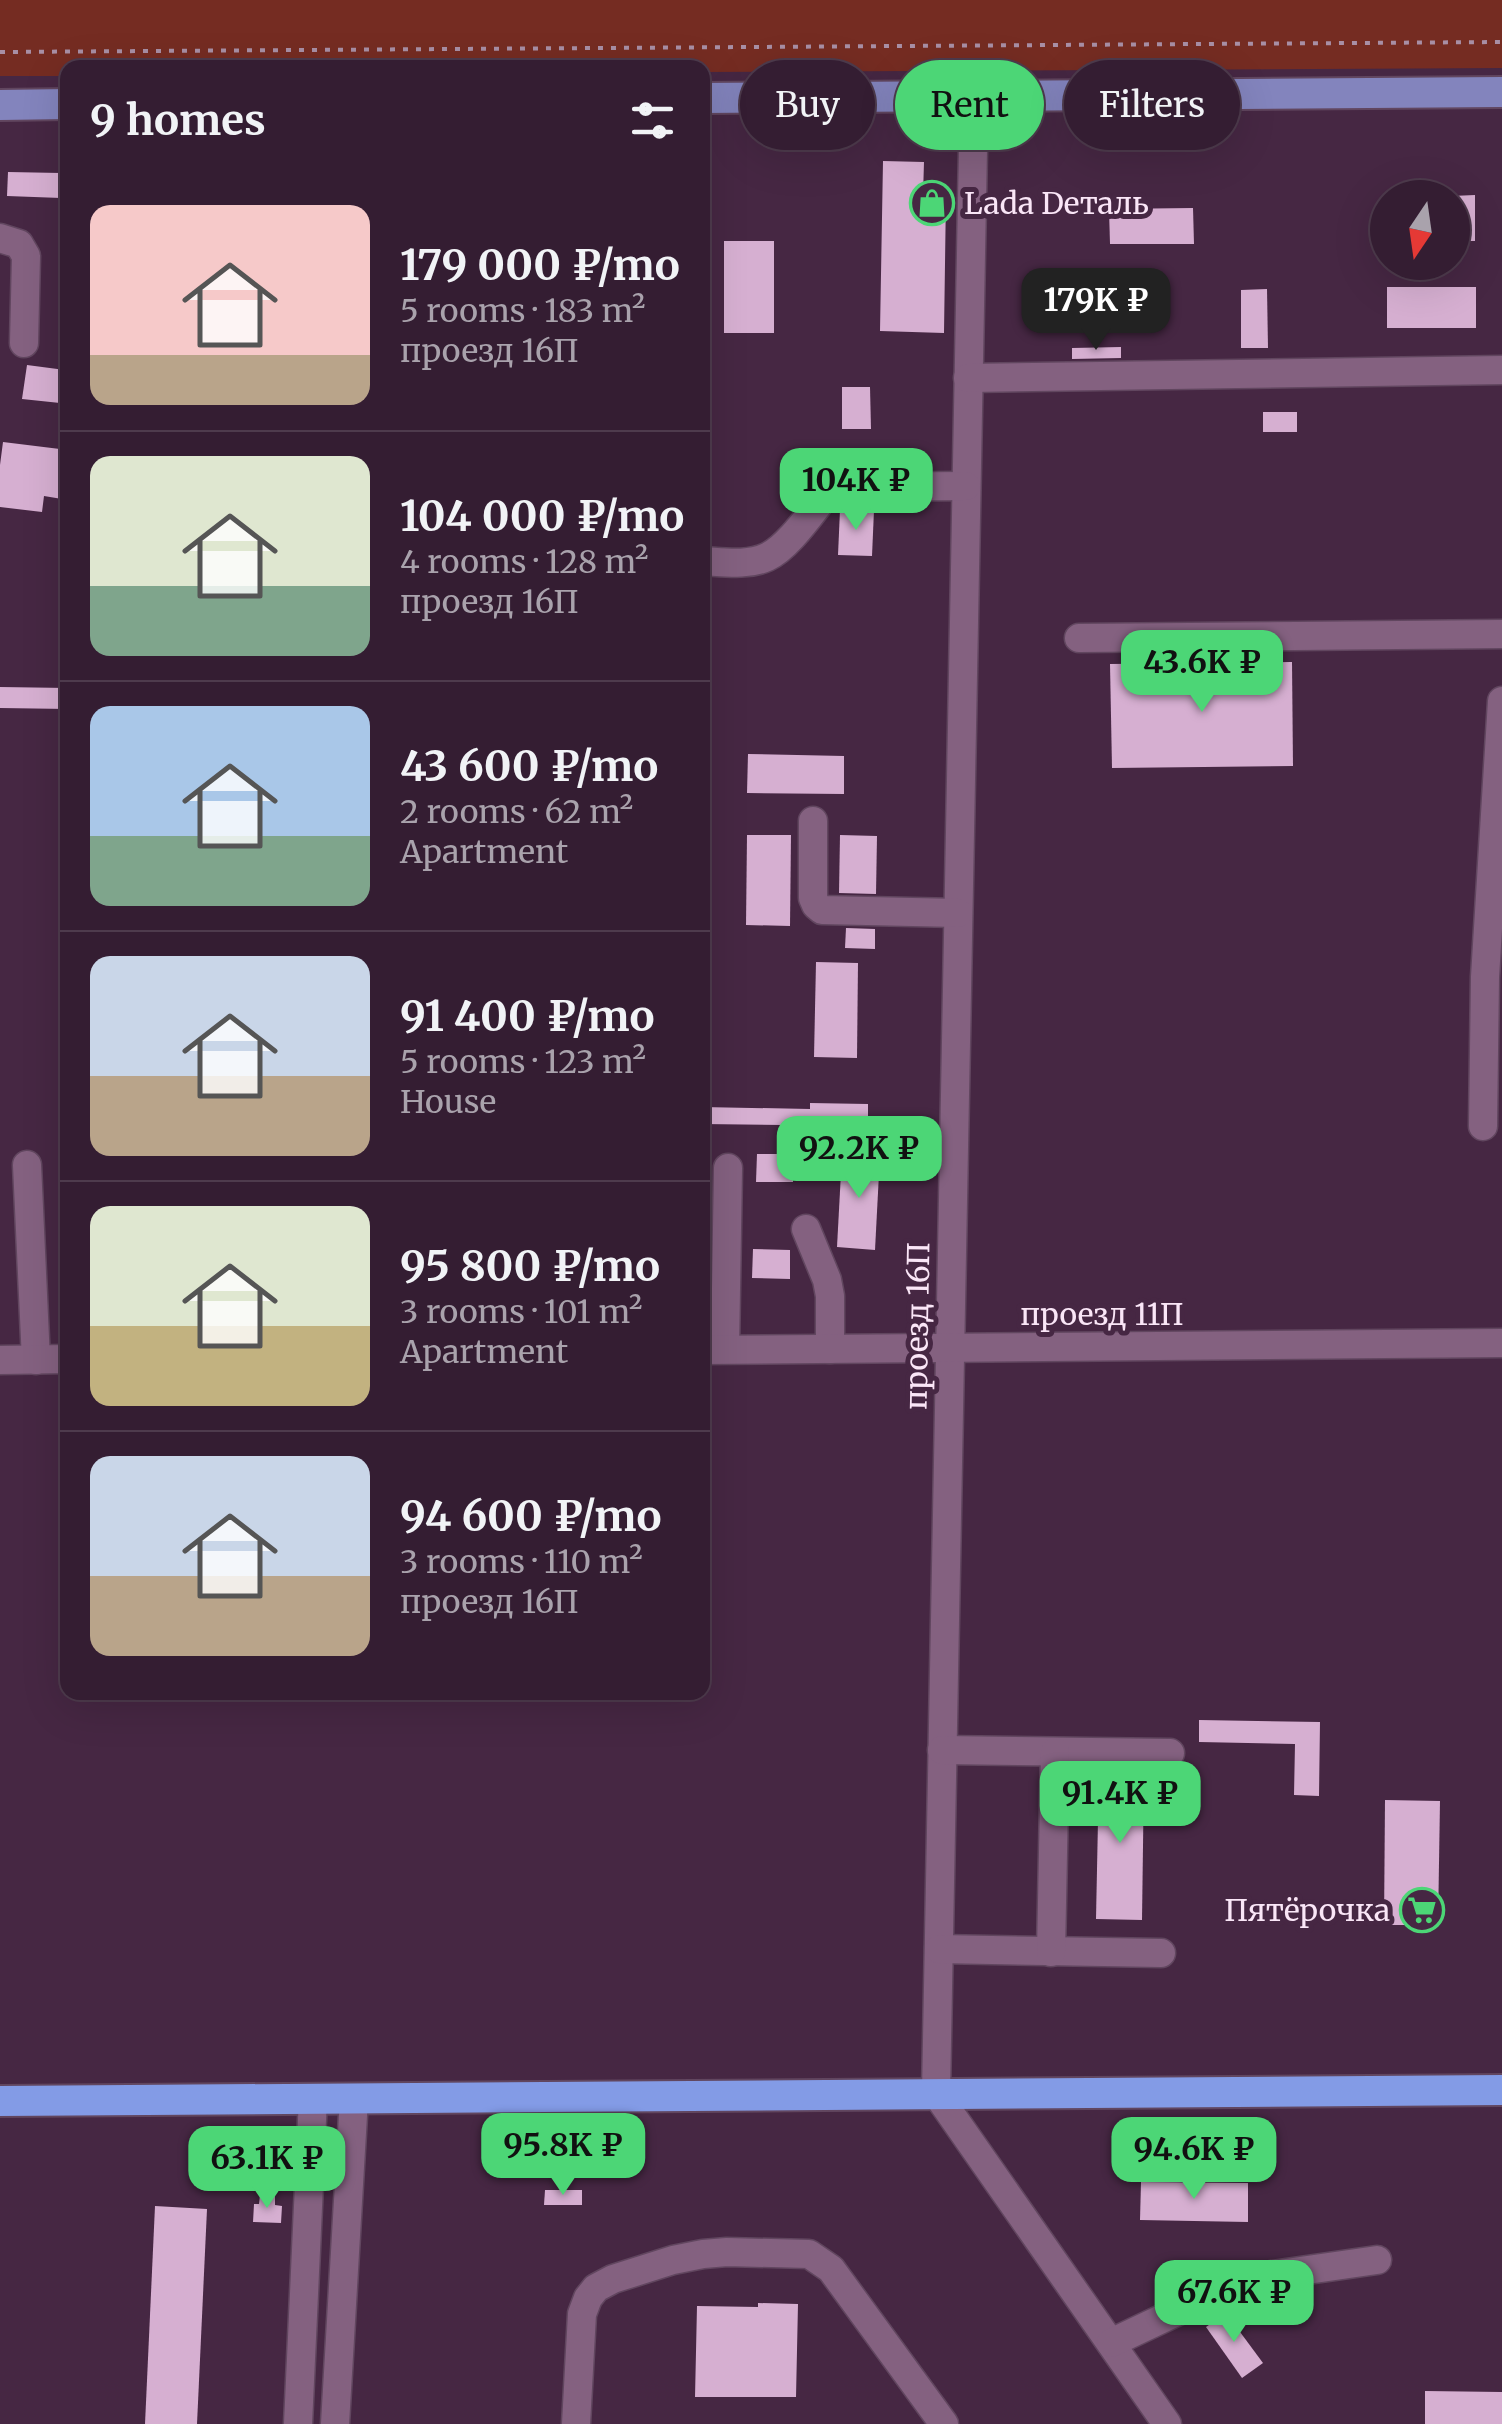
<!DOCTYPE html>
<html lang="en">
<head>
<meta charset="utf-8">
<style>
	:root { --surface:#341d32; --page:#3f2a3e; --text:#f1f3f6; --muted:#a9a2ac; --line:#4e3b4d; --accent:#4cd676 }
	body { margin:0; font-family:Merriweather,serif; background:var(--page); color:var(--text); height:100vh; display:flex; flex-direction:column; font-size:38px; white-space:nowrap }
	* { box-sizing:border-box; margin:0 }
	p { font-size:32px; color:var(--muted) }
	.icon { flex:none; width:55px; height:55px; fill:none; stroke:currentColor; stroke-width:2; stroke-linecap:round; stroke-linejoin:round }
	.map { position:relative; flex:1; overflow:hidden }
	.drawer { position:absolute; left:60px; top:60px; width:650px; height:1640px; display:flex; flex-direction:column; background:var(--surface); border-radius:20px; box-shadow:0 10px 40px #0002,0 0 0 2px var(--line) }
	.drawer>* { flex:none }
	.top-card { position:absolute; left:740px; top:60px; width:610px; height:90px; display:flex; gap:20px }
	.needle { width:65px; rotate:193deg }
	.fabs { position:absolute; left:1370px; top:180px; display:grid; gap:20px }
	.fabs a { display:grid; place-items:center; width:100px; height:100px; border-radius:50%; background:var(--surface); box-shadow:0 10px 40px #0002,0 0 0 2px var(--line); font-size:50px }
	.price { position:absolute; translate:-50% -85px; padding:0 22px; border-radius:20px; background:var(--accent); color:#111; font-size:32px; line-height:65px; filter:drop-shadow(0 2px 5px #0008) }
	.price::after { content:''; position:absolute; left:50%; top:60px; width:30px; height:22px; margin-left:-15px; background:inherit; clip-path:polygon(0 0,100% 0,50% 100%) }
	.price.on { background:#222; color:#fff }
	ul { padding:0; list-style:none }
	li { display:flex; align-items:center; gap:30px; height:250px; padding:0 30px }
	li+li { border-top:2px solid var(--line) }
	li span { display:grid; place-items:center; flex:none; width:280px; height:200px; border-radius:20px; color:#555 }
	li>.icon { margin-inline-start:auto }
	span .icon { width:120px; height:120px; fill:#fffc; stroke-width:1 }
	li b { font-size:42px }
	h2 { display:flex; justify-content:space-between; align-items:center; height:120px; padding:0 30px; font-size:42px }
	.pill { padding:0 35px; border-radius:45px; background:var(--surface); box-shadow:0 10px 40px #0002,0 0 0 2px var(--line); font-size:35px; line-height:90px }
	.pill.on { background:var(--accent); color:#111 }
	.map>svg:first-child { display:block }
</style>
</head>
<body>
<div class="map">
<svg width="1502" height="2424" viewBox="0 0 1502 2424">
	<rect width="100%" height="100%" fill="#462743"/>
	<!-- green -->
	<path fill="#752c22" d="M0 0H1502V68L703 72 702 68H68L67 76H0Z"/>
	<!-- building -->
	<g fill="#d6afd1">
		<path d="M883 161 924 162 923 195H946L944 333 880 331Z"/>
		<path d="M8 172 61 173V198L7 196Z"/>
		<path d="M1475 195V241H1452V196Z"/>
		<path d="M1193 208 1194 244H1110L1109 209Z"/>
		<rect x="724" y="241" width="50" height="92"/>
		<rect x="1045" y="287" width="22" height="33"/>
		<rect x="1387" y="287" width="89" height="41"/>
		<path d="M1267 289 1268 348H1241V290Z"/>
		<path d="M1121 347V358L1072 359V348Z"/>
		<path d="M27 365 65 370 60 403 22 399Z"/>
		<path d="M842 387H870L871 429H842Z"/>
		<rect x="1263" y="412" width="34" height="20"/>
		<path d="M3 442 68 450V500L44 496 42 512 0 507V465Z"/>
		<path d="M840 510H874L872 556 838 555Z"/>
		<path d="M1292 662 1293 766 1112 768 1110 664Z"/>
		<path d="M0 687 68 688V709L0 708Z"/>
		<path d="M748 754 844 756V794L747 793Z"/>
		<path d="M747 835H791L790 926 746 925Z"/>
		<path d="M840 835 877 836 876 894 839 893Z"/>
		<path d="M846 928 875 929V949L845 948Z"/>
		<path d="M816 962 858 963 857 1058 814 1057Z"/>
		<path d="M810 1103 868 1104V1126L702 1124V1107L810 1109Z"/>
		<path d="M757 1154H793V1182H756Z"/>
		<path d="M842 1154H880L875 1250 837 1247Z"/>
		<path d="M753 1249 790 1250V1279L752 1278Z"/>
		<path d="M1199 1720 1320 1722 1319 1796 1294 1795 1295 1744 1199 1742Z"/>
		<path d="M1099 1771 1144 1772 1142 1920 1096 1919Z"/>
		<path d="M1385 1800 1440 1801 1438 1925H1384Z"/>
		<path d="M1141 2182 1248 2183V2222L1140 2220Z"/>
		<path d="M545 2190H582V2205H544Z"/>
		<path d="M260 2195 275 2196V2205L282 2206 281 2223 253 2222 254 2204H259Z"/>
		<path d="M155 2206 207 2209 197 2424H145Z"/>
		<path d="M758 2303 798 2304 796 2397H695L697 2306 758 2307Z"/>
		<path d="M1226 2313 1263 2363 1242 2378 1206 2327Z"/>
		<path d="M1425 2391 1502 2392V2424H1425Z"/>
	</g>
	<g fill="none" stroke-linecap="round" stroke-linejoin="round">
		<defs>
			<g id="minor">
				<path d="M974 96 936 2093 1167 2424"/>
				<path d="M0 238 19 244 26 256 24 343"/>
				<path d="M968 378 1502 370"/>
				<path d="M702 561C723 562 748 566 767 557 789 547 813 510 829 491L840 487 966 486"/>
				<path d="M1079 638 1502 634"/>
				<path d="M813 821V898L816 905 822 910 958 913"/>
				<path d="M1483 1126 1485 977 1502 701"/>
				<path d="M27 1165 36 1360"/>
				<path d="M806 1229 827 1280 830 1296V1349"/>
				<path d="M725 1349 728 1168"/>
				<path d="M702 1350 1502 1343"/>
				<path d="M0 1360 68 1359"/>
				<path d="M942 1750 1170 1753"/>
				<path d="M939 1949 1161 1953"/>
				<path d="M1051 1952 1055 1752"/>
				<path d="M1111 2343 1231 2286 1265 2276 1377 2260"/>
				<path d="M298 2424 313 2098"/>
				<path d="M335 2424 354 2098"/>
				<path d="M576 2424 582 2314 588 2298 596 2288 613 2279 673 2260 703 2254 727 2252 809 2254 831 2269 944 2424"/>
			</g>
			<g id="major">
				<path d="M702 98 1502 92"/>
				<path d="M0 105 68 104"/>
			</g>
			<path id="highway" d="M0 2101 1502 2090"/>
		</defs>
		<!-- minor casing -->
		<use href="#minor" stroke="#61465f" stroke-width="31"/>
		<!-- major casing -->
		<use href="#major" stroke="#61465f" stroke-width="34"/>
		<!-- highway casing -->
		<use href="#highway" stroke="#61465f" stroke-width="34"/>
		<!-- path -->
		<path stroke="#a88fa5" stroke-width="4" stroke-dasharray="5 8" stroke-linecap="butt" d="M0 52 1502 42"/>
		<!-- minor -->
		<use href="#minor" stroke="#846180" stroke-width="28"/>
		<!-- major -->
		<use href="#major" stroke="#8384bd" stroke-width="30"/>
		<!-- highway -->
		<use href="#highway" stroke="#839be6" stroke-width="30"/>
	</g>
	<!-- icons -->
	<defs>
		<symbol id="shop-ring" viewBox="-11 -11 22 22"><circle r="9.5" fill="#462743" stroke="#4cd676" stroke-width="1.5"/><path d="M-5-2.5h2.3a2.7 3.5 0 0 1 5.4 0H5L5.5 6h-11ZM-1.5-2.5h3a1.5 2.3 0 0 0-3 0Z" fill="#4cd676"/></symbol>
		<symbol id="supermarket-ring" viewBox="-11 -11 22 22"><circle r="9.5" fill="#462743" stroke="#4cd676" stroke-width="1.5"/><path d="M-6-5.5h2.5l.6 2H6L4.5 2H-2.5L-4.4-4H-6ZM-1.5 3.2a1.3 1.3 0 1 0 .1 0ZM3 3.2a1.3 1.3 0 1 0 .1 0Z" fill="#4cd676"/></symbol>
	</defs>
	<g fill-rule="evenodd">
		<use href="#shop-ring" x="907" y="178" width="50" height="50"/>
		<use href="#supermarket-ring" x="1397" y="1885" width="50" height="50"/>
	</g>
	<g text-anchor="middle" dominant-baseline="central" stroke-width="10" stroke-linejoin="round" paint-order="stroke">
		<!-- poi labels -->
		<g font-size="30" fill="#fae6f7" stroke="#462743" text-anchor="start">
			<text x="964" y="203">Lada Dеталь</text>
			<text x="1390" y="1910" text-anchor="end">Пятёрочка</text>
		</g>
		<!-- street labels -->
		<g font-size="30" fill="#fae6f7" stroke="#462743">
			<text x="1102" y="1314">проезд 11П</text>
			<text transform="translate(917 1326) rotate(-89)">проезд 16П</text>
		</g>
	</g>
</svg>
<div class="fabs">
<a><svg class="needle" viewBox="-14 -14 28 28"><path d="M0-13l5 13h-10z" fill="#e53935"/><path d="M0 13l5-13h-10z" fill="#a9a2ac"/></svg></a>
</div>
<b class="price on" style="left:1096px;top:353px">179K ₽</b>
<b class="price" style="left:856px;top:533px">104K ₽</b>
<b class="price" style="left:1202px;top:715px">43.6K ₽</b>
<b class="price" style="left:859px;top:1201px">92.2K ₽</b>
<b class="price" style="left:1120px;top:1846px">91.4K ₽</b>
<b class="price" style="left:563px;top:2198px">95.8K ₽</b>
<b class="price" style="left:1194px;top:2202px">94.6K ₽</b>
<b class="price" style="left:267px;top:2211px">63.1K ₽</b>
<b class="price" style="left:1234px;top:2345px">67.6K ₽</b>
<div class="top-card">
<a class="pill">Buy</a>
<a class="pill on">Rent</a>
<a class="pill">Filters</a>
</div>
<section class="drawer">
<h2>9 homes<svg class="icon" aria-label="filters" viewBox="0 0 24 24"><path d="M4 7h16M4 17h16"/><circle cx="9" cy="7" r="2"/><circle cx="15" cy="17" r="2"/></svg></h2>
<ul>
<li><span style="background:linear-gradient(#f6c9c9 75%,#b9a48a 0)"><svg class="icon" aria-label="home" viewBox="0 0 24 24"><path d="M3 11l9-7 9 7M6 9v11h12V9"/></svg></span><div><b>179 000 ₽/mo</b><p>5 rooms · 183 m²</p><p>проезд 16П</p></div></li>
<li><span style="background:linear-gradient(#dfe7d0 65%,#7fa58c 0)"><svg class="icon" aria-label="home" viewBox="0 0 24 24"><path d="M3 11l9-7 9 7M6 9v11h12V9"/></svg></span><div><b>104 000 ₽/mo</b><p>4 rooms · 128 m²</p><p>проезд 16П</p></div></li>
<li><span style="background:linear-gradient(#a9c7e8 65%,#7fa58c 0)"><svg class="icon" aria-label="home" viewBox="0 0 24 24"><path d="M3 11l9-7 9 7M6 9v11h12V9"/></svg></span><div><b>43 600 ₽/mo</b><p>2 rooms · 62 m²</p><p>Apartment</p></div></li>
<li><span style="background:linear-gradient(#c9d6e8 60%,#b9a48a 0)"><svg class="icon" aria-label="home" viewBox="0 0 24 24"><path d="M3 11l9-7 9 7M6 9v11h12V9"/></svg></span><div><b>91 400 ₽/mo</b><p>5 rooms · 123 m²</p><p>House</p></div></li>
<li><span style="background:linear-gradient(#dfe7d0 60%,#c2b280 0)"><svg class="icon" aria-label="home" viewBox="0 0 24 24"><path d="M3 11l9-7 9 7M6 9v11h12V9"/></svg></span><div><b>95 800 ₽/mo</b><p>3 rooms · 101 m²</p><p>Apartment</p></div></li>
<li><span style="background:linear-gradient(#c9d6e8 60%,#b9a48a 0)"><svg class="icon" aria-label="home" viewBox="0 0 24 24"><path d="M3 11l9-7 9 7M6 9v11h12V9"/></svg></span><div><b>94 600 ₽/mo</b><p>3 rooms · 110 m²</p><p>проезд 16П</p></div></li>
</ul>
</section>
</div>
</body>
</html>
